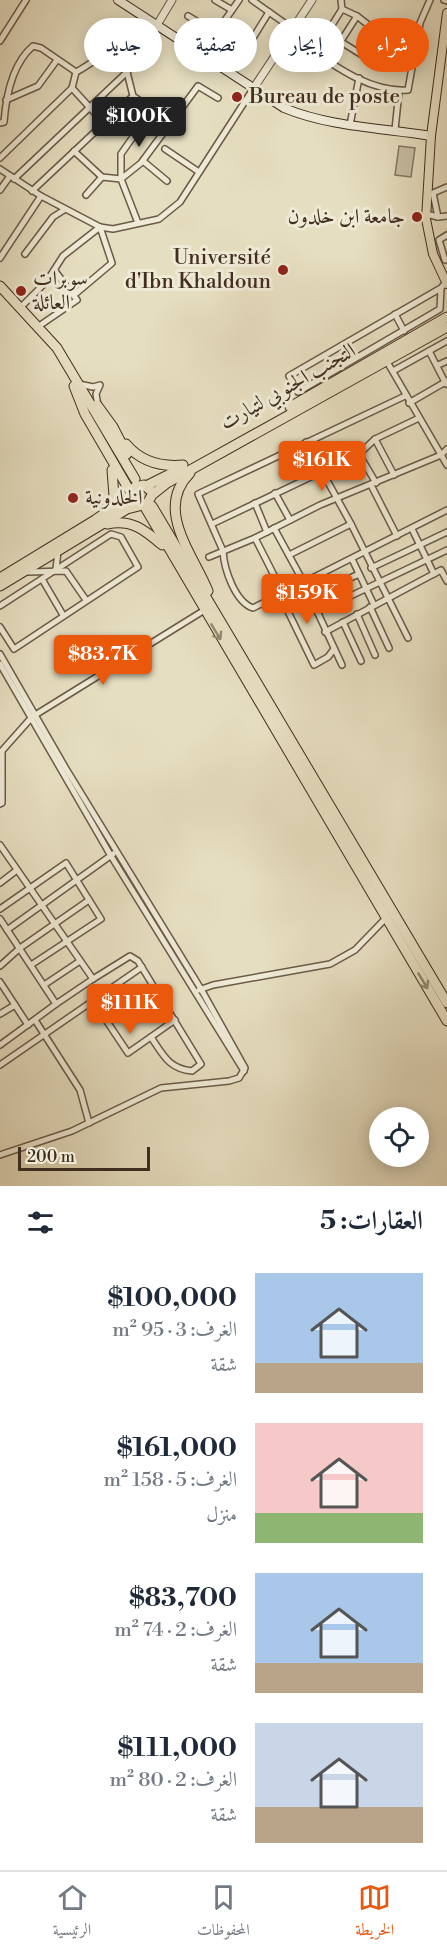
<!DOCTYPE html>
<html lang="ar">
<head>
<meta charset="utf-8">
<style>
	:root { --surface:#fff; --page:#f6f6f7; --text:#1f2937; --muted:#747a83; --line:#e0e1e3; --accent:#ea580c }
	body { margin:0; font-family:"Libre Bodoni",Amiri,serif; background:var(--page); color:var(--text); direction:rtl; height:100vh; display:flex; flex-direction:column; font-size:22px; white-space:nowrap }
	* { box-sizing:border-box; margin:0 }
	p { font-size:20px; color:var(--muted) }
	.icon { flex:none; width:33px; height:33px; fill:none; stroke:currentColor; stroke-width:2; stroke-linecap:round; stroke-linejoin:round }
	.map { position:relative; height:1186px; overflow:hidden; direction:ltr }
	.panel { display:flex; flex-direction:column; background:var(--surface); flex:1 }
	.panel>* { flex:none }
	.banner { position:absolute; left:18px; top:18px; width:411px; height:54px; direction:rtl; display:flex; gap:12px }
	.controls { position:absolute; left:369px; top:1107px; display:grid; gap:12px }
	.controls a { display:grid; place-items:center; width:60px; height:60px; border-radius:50%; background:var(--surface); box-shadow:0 3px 15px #0003; font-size:30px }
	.scale { position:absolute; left:18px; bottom:15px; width:132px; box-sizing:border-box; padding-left:6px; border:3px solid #412e1f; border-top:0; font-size:16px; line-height:21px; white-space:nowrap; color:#412e1f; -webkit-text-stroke:4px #efead6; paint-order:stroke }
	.price { position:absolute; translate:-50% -51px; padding:0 14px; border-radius:6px; background:var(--accent); color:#fff; font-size:20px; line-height:39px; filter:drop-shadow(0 2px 3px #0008) }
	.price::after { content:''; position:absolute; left:50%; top:36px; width:18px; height:14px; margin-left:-9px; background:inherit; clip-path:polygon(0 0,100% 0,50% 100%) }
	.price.on { background:#222; color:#fff }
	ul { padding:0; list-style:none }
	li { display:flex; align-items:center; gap:18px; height:150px; padding:0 24px }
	li span { display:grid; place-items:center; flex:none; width:168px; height:120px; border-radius:0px; color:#555 }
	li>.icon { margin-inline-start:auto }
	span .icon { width:72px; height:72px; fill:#fffc; stroke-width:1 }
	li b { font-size:26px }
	h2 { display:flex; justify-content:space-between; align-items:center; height:72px; padding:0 24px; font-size:26px }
	.chip { padding:0 21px; border-radius:27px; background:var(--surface); box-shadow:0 3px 15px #0003; font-size:21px; line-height:54px }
	.chip.on { background:var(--accent); color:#fff }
	.tabs { display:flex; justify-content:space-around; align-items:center; height:84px; border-top:2px solid var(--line); background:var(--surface); font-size:16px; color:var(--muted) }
	.tabs a { display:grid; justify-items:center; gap:3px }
	.tabs .on { color:var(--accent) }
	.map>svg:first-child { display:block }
</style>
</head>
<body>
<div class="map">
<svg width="447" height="1186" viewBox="0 0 447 1186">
	<rect width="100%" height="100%" fill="#e6dec0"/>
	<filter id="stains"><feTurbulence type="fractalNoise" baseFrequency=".00333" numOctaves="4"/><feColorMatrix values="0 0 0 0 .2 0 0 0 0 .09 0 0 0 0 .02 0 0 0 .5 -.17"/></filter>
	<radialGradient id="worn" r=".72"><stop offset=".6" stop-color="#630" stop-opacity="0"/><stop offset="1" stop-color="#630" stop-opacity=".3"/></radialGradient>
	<!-- garden -->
	<path fill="#cac0a5" stroke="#867762" stroke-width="1.5" d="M399 146 415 148 411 177 395 175Z"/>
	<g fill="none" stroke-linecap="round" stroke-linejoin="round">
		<!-- trunk-tunnel -->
		<path stroke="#c5bba0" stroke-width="9" stroke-dasharray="9 4.5" stroke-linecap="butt" d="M136 480 152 506"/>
		<defs>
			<g id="minor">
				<path d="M215 0 232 10"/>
				<path d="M252 0 293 29"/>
				<path d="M341 0 342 9 357 16 381 35 382 39 370 60 327 33 342 9"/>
				<path d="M444 0 447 1"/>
				<path d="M188 16 216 33 239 0"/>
				<path d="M289 35C324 57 364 93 408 90L420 23 430 0"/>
				<path d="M0 41 26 0"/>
				<path d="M341 41 357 16"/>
				<path d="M248 46 269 12"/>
				<path d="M6 100 38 86 57 60"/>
				<path d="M103 122 72 88 76 72C87 67 96 57 107 56L127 72 133 96 171 122"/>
				<path d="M0 123 4 122C6 96 12 64 33 46L41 48 76 72"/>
				<path d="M350 125 359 78"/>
				<path d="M395 130 399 91"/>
				<path d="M165 149 199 172"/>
				<path d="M74 151 102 177 121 179 141 163 198 86 218 98"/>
				<path d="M0 158 72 88"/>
				<path d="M143 161 167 181"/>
				<path d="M0 169 41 196 100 227 113 229 159 219 180 202 253 89"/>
				<path d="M14 179 127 72 157 25"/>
				<path d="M0 190 10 176"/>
				<path d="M32 191 133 96"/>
				<path d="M86 195 102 177"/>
				<path d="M426 214 438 217 447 216"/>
				<path d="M438 217 433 193 447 187"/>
				<path d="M138 223 121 179V154L149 114"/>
				<path d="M25 254 53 217 64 210"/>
				<path d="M0 258 41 196"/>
				<path d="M445 260 439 240 447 235"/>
				<path d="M441 288 289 376 298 392 440 309 441 288 446 282"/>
				<path d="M21 307 47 281 63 256 100 227 112 263 74 295"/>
				<path d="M395 314 404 331"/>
				<path d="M39 326 77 300 55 271"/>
				<path d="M429 351 446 384"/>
				<path d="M386 360 447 465"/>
				<path d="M438 365 447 361"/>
				<path d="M393 371 447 341"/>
				<path d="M79 384 93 387 100 385 96 394 98 406"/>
				<path d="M405 396 198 494 223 551C224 569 235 602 253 608L447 510"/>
				<path d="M409 403 447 381"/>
				<path d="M375 439 394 475"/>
				<path d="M306 442 351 524"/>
				<path d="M359 454 376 483"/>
				<path d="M371 485 397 536"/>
				<path d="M275 493 290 520"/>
				<path d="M255 503 267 532"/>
				<path d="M212 524 359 454 375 439 419 418"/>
				<path d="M274 528 304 583 342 665"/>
				<path d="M412 529 434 574"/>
				<path d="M255 538 283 593"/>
				<path d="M289 555 351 524 408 638"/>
				<path d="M209 557 255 538 320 505 441 455 447 449"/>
				<path d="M352 559 374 605"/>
				<path d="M371 568 447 532"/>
				<path d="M56 569 58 551"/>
				<path d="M28 572 66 571 86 600"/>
				<path d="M42 579 63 615"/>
				<path d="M280 595 314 665 328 657 334 649"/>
				<path d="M0 606 111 534 121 537 138 567 14 649 0 627"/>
				<path d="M370 607 389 648"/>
				<path d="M286 608 359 574"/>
				<path d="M317 612 447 550"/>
				<path d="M357 614 375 655"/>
				<path d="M343 622 361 661"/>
				<path d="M325 632 441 570 447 581"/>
				<path d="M0 654 65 767 201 989 245 1068 239 1078 229 1081 161 1088 72 1131 0 1155"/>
				<path d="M0 664 111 856 244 1071"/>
				<path d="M0 753 32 717 203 611"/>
				<path d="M0 804 2 803V752"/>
				<path d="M0 845 93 979 56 1004"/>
				<path d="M0 883 17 870"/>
				<path d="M0 909 66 863 101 919 31 965"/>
				<path d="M0 919 56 1004 0 1045"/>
				<path d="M7 930 113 854"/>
				<path d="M0 966 20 948 89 900"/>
				<path d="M93 979 130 956 138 961 201 1064 192 1071C169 1069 163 1055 151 1037"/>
				<path d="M0 982 28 1025"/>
				<path d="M44 985 80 961"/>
				<path d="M199 990 213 985 330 964 355 950 386 918"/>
				<path d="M94 1002 128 1053 175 1020"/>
				<path d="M0 1014 15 1005"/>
				<path d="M35 1020 80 1090 89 1123"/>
				<path d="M0 1065 142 967"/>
			</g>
			<g id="tertiary">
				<path d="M157 25 172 0"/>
				<path d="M253 89 312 0"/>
			</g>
			<path id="secondary" d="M118 0 284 108C330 127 382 128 431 136"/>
			<path id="primary" d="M447 13 431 136 426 219 433 254 447 284"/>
			<g id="trunk">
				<path d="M0 286 57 348 135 479"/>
				<path d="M74 386 85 414 131 493"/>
				<path d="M97 405 113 427 127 454"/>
				<path d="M290 407 447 317"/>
				<path d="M126 444C141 462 161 467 183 465"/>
				<path d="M190 473C154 509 193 554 208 591"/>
				<path d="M146 486 182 468"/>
				<path d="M152 506 447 1003"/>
				<path d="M146 509 447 1021"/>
				<path d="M105 510 114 496 112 470"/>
				<path d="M107 524C131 519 144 529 162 545"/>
				<path d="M0 578 95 520 131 495 135 487 144 485 150 490"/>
				<path d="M0 586 127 509 147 504 152 495 167 483 447 327"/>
			</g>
		</defs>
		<!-- minor casing -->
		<use href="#minor" stroke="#6a5a47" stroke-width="8"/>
		<!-- tertiary casing -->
		<use href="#tertiary" stroke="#6a5a47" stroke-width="9"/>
		<!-- secondary casing -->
		<use href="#secondary" stroke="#412e1f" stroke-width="10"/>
		<!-- primary casing -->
		<use href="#primary" stroke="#412e1f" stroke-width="10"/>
		<!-- trunk casing -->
		<use href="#trunk" stroke="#412e1f" stroke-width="11"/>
		<!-- minor -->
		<use href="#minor" stroke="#efead6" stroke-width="5"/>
		<!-- tertiary -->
		<use href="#tertiary" stroke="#efead6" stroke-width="7"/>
		<!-- secondary -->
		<use href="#secondary" stroke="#efead6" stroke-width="8"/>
		<!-- primary -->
		<use href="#primary" stroke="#e6dec0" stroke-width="8"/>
		<!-- trunk -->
		<use href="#trunk" stroke="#e6dec0" stroke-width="9"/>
	</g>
	<!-- one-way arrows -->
	<defs><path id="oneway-shaft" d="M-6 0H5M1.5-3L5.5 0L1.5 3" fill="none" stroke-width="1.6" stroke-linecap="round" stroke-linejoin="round" transform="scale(1.5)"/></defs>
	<g stroke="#948670">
		<use href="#oneway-shaft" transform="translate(216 632) rotate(59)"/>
		<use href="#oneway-shaft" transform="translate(423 981) rotate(59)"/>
	</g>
	<!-- markers -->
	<g fill="#8f2418" stroke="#efead6" stroke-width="2">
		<circle cx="237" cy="97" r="6"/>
		<circle cx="417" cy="217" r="6"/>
		<circle cx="283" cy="270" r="6"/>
		<circle cx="21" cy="291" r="6"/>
		<circle cx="73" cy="498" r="6"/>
	</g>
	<g text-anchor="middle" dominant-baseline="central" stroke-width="6" stroke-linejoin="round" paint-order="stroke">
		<!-- poi labels -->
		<g font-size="21" fill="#412e1f" stroke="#efead6" text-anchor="start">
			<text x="249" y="97">Bureau de poste</text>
			<text x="405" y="217" text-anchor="end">جامعة ابن خلدون</text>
			<text x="271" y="258" text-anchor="end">Université<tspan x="271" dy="24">d'Ibn Khaldoun</tspan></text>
			<text x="33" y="279">سوبرات<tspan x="33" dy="24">العائلة</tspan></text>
			<text x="85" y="498">الخلدونية</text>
		</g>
		<!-- street labels -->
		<g font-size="21" fill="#412e1f" stroke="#efead6">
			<text transform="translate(288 387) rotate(-30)">التجنب الجنوبي لتيارت</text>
		</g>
	</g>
	<rect width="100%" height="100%" filter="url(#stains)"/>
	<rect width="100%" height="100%" fill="url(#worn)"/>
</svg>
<div class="controls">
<a><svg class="icon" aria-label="locate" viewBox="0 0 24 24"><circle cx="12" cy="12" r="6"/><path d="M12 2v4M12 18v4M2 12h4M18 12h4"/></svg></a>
</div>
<div class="scale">200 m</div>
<b class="price on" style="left:139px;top:148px">$100K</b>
<b class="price" style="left:322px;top:492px">$161K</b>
<b class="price" style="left:307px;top:625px">$159K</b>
<b class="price" style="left:103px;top:686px">$83.7K</b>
<b class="price" style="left:130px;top:1035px">$111K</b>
<div class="banner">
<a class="chip on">شراء</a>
<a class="chip">إيجار</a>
<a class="chip">تصفية</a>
<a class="chip">جديد</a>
</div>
</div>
<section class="panel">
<h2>العقارات: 5<svg class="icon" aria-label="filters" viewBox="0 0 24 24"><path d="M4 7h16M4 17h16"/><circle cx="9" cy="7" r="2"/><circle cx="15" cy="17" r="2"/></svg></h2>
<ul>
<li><span style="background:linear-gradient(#a9c7e8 75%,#b9a48a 0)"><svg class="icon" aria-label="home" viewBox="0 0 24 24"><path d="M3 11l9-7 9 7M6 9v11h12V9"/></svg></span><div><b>$100,000</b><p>الغرف: 3 · 95 m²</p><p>شقة</p></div></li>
<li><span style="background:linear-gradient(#f6c9c9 75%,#8fb573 0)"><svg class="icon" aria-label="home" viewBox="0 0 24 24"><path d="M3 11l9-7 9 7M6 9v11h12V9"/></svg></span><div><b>$161,000</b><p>الغرف: 5 · 158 m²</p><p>منزل</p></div></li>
<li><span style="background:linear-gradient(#a9c7e8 75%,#b9a48a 0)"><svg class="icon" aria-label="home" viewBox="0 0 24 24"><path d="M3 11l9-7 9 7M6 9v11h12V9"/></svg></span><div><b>$83,700</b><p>الغرف: 2 · 74 m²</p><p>شقة</p></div></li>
<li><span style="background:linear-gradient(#c9d6e8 70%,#b9a48a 0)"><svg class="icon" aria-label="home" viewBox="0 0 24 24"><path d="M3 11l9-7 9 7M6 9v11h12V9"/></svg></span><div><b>$111,000</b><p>الغرف: 2 · 80 m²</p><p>شقة</p></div></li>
</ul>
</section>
<nav class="tabs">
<a class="on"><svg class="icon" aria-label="map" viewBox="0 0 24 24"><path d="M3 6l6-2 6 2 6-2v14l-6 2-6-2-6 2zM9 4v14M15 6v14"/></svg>الخريطة</a>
<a><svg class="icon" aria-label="saved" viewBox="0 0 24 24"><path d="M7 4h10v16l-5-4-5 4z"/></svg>المحفوظات</a>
<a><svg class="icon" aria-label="home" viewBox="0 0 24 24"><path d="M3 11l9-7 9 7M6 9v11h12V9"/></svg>الرئيسية</a>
</nav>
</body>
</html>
